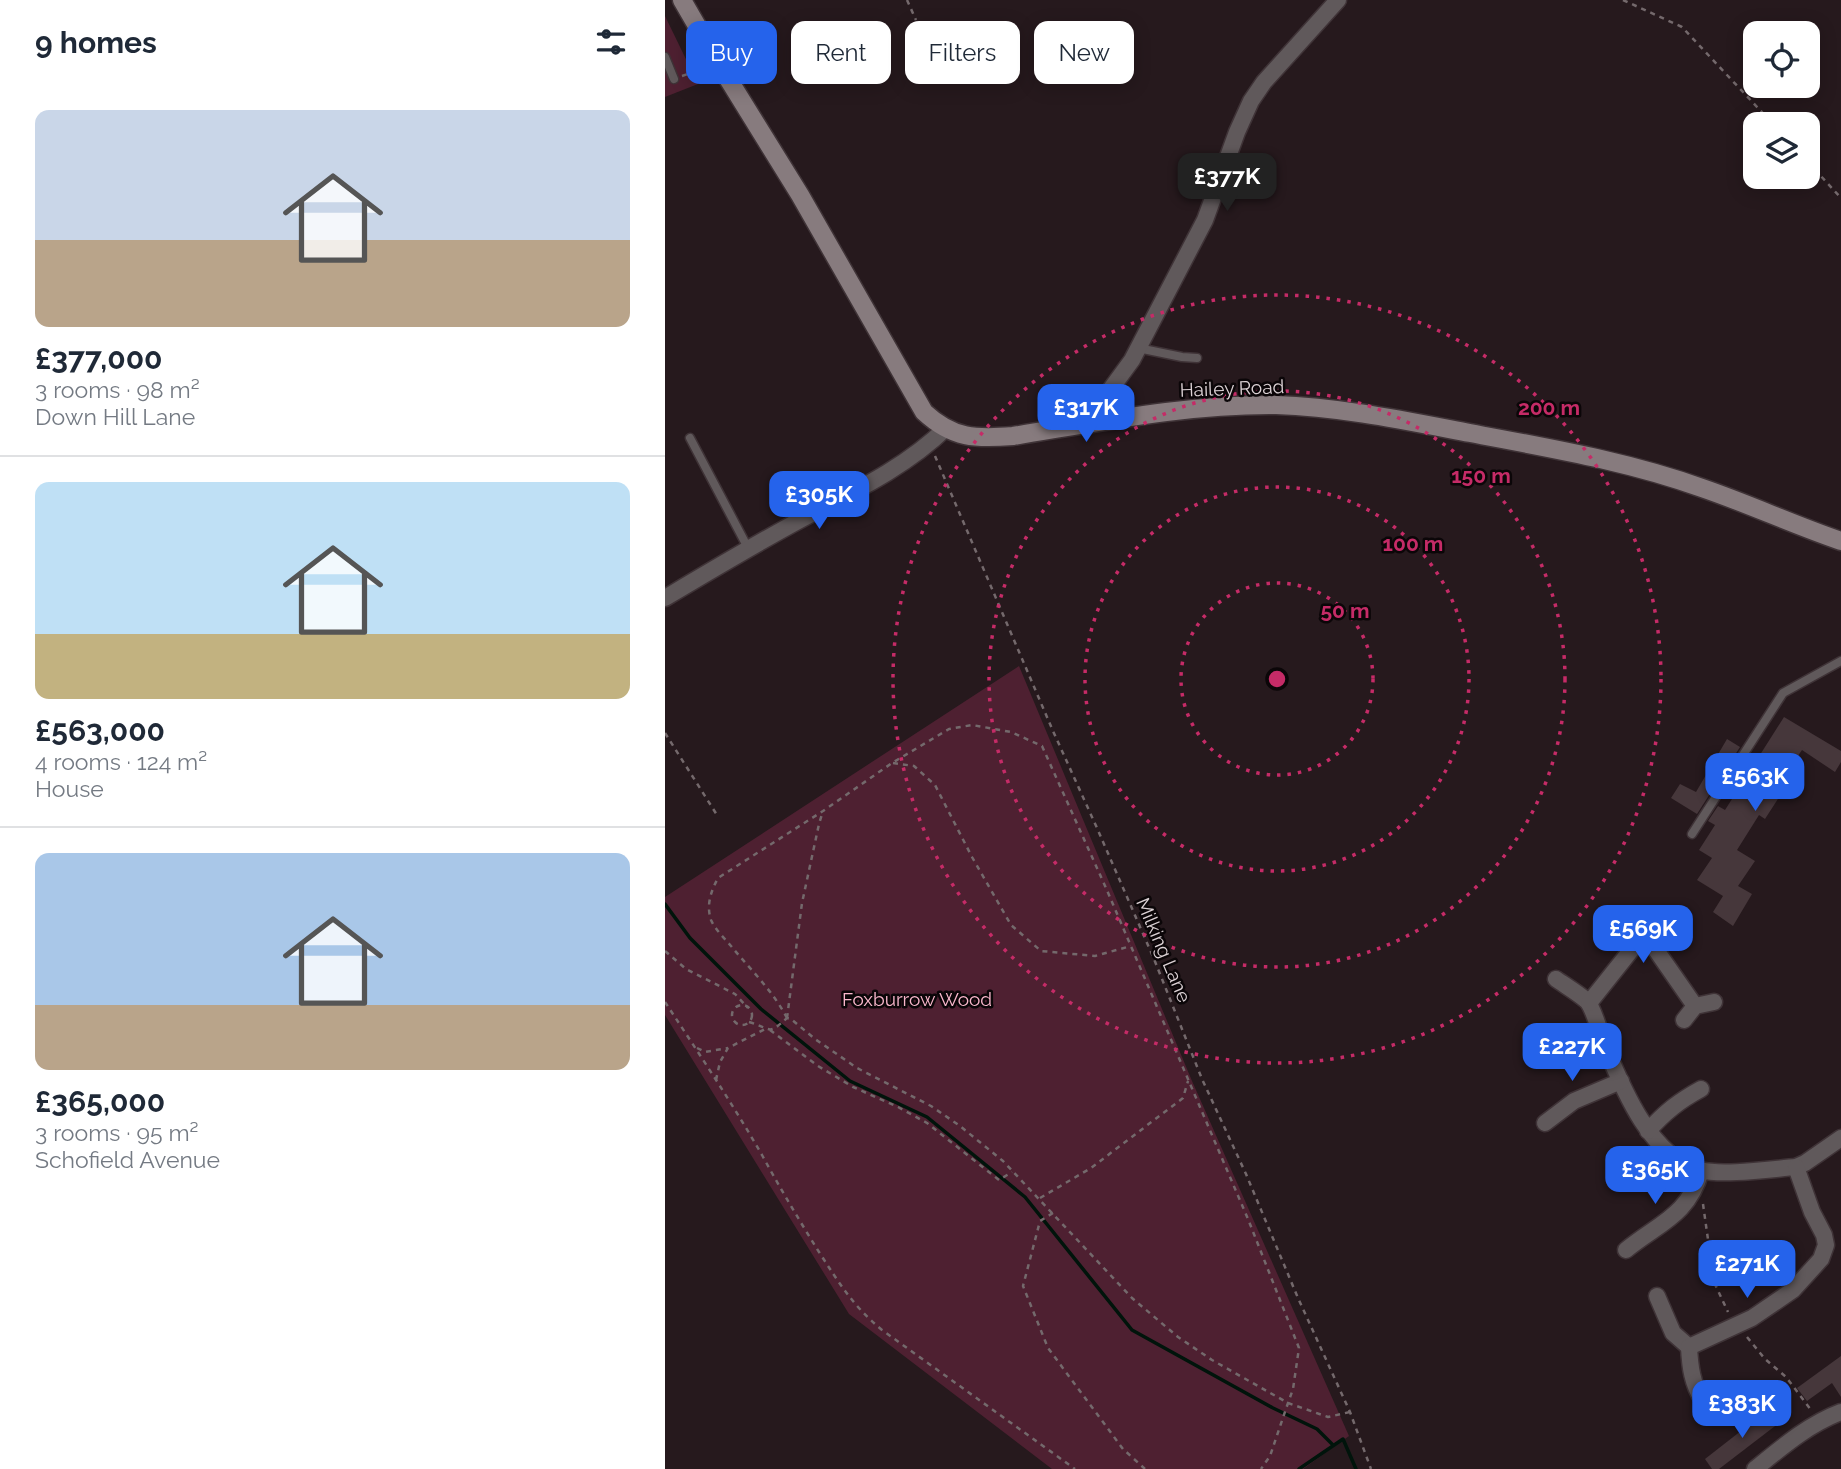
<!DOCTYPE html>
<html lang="en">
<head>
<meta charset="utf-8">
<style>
	:root { --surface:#fff; --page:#f6f6f7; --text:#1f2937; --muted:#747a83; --line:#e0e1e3; --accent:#2563eb }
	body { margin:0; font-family:Raleway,sans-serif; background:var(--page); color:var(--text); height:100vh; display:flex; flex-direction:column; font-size:26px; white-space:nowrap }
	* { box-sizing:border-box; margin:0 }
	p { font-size:23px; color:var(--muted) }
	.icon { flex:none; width:38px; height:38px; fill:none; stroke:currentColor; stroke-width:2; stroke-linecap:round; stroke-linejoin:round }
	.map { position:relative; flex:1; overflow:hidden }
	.side { display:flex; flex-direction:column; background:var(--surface); width:665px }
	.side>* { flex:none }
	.hud { position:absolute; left:21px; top:21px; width:665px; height:63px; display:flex; gap:14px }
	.fabs { position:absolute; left:1078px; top:21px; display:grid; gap:14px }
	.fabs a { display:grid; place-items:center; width:77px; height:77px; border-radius:14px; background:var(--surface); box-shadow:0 4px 18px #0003; font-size:35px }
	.price { position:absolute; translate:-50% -60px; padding:0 16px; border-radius:14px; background:var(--accent); color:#fff; font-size:23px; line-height:46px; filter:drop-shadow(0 2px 4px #0008) }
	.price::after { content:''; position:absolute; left:50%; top:42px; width:21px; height:16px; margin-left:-10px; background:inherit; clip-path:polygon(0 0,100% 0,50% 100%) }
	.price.current { background:#222; color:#fff }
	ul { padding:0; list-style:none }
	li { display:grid; align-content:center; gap:14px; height:371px; padding:0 35px }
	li+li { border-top:2px solid var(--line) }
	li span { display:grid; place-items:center; height:217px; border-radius:14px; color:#555 }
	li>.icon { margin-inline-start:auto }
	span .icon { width:126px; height:126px; fill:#fffc; stroke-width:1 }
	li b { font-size:30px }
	h2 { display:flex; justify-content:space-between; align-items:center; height:84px; padding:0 35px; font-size:30px }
	.chip { padding:0 24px; border-radius:14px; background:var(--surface); box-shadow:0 4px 18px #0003; font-size:24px; line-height:63px }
	.chip.current { background:var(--accent); color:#fff }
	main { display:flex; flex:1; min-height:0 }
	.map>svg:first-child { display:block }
</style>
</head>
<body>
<main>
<section class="side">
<h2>9 homes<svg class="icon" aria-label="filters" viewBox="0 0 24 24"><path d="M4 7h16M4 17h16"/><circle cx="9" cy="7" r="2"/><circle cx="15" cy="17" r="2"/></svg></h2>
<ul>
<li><span style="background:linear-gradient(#c9d6e8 60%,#b9a48a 0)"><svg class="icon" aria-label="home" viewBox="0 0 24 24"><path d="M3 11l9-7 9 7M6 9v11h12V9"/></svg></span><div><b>£377,000</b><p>3 rooms · 98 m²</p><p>Down Hill Lane</p></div></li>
<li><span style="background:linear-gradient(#bfe0f5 70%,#c2b280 0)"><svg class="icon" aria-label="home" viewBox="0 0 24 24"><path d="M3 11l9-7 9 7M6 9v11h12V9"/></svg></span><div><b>£563,000</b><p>4 rooms · 124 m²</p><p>House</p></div></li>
<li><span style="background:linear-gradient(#a9c7e8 70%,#b9a48a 0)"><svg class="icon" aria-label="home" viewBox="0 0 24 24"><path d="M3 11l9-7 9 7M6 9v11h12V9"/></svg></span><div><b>£365,000</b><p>3 rooms · 95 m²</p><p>Schofield Avenue</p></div></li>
</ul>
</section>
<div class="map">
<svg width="1176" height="1469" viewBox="0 0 1176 1469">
	<rect width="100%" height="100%" fill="#26191d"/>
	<!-- green -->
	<g fill="#4e2031">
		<path d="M0 16 33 84 0 97Z"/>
		<path d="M354 666 527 1081 684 1436 638 1469H387L184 1314 0 1015V897Z"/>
	</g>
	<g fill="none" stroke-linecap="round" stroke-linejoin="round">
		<!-- stream -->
		<g stroke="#00140b" stroke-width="3.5">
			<path d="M0 904 25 938 96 1009 185 1081 262 1117 360 1197 467 1330 608 1408 652 1429 668 1445"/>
			<path d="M634 1469 678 1439 691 1469"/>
		</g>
	</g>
	<!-- building -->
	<g fill="#46373b">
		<path d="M1119 717 1176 751V762L1170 772 1137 750 1114 784 1120 788 1100 819 1094 815 1072 850 1090 861 1073 886 1087 894 1068 926 1048 912 1058 896 1032 880 1047 858 1034 850 1050 825 1043 821 1053 806 1060 810Z"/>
		<path d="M1062 739 1075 747 1032 814 1006 798 1015 784 1031 792Z"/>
		<path d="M1176 1356V1397L1167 1383 1142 1401 1132 1388Z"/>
		<path d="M1104 1409 1114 1423 1054 1469H1047L1040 1459Z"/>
	</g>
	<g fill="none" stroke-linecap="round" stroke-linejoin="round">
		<defs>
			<g id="lane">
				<path d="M0 57 9 79"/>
				<path d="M473 348 517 357 532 358"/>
				<path d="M25 438 83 548"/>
				<path d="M1027 834 1118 693 1176 661"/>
			</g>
			<g id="street">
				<path d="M435 422 437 401 467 360 540 220 572 132 586 101 599 82 673 0"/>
				<path d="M0 598C45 571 89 545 135 520 186 493 240 468 281 428"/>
				<path d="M982 937 992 920"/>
				<path d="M891 979C901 986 913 993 922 1001 929 1009 934 1030 938 1041 956 1084 984 1157 1035 1170 1058 1176 1106 1169 1131 1167L1140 1163 1176 1138"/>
				<path d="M924 1003 971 944 982 937 1030 1006"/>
				<path d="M1019 1020 1030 1006 1049 1002"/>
				<path d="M880 1123 909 1101 956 1081"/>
				<path d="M983 1131C1000 1112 1014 1101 1036 1089"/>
				<path d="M961 1250C994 1223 1023 1216 1036 1171"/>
				<path d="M992 1296 1008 1333 1024 1347"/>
				<path d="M1038 1401C1027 1383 1025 1367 1024 1347L1087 1318 1128 1290 1156 1259 1161 1245 1159 1235 1147 1212 1131 1167"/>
				<path d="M1090 1469C1117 1447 1144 1424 1176 1412"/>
			</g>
			<path id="secondary" d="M17 0 54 64 135 195 259 412C288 439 311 439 348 436 435 422 523 404 611 405 676 407 742 421 805 433 883 448 962 461 1037 488 1084 504 1129 525 1176 541"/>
		</defs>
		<!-- lane casing -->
		<use href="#lane" stroke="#3f3337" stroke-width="11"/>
		<!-- street casing -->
		<use href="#street" stroke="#3f3337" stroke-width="19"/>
		<!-- secondary casing -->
		<use href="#secondary" stroke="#3f3337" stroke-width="21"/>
		<!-- path -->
		<g stroke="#74696c" stroke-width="2.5" stroke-dasharray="5 5" stroke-linecap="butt">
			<path d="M242 0 251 20"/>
			<path d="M958 0 1017 27 1108 124"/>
			<path d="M17 76 41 68"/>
			<path d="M1143 162 1176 198"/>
			<path d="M270 456 388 731 432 828 489 959 537 1079 581 1174 633 1298 685 1412 706 1469"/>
			<path d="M0 733 52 815"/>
			<path d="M228 763 249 766 270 785 307 857 346 925 376 951 430 956 466 946"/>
			<path d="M0 951 21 969 70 994 83 1008"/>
			<path d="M0 1002C33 1052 67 1103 97 1155 115 1188 134 1220 154 1252 174 1283 188 1306 217 1330L410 1469"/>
			<circle cx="77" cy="1015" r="10"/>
			<path d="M122 1018C108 991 85 969 66 946 59 938 50 929 46 920 41 905 46 891 53 878L158 811 227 763 284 729 307 725 346 732 377 746 441 888 583 1219 634 1348 628 1389 623 1403 605 1456 596 1469"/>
			<path d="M122 1018 137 903 154 824 158 811"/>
			<path d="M84 1022C108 1029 102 1036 122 1018L126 1019 150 1039 192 1068 266 1106 295 1126 338 1161 467 1298 513 1337 547 1360 623 1403 663 1417 685 1412"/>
			<path d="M105 1030 153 1066 188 1087 233 1107 262 1123 334 1180 347 1172"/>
			<path d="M32 1048 40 1052 63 1048"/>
			<path d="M51 1080 55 1062 63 1048 100 1029"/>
			<path d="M375 1198 426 1168 518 1098 523 1081"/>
			<path d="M1038 1204 1049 1282 1063 1312"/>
			<path d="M388 1213 375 1221 358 1286 383 1348 458 1449 480 1469"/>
			<path d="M1082 1337 1100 1359 1121 1377 1146 1410"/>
		</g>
		<!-- lane -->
		<use href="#lane" stroke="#60595b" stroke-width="8"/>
		<!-- street -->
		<use href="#street" stroke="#60595b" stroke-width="16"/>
		<!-- secondary -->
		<use href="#secondary" stroke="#877b7e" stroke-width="18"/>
	</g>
	<!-- distance rings -->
	<g fill="none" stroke="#c52b67" stroke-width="3.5" stroke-dasharray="3.5 7">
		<circle cx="612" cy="679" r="96"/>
		<circle cx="612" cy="679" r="192"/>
		<circle cx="612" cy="679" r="288"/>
		<circle cx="612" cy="679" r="384"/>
	</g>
	<g text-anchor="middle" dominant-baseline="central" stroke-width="5" stroke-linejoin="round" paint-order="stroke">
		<!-- street labels -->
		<g font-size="19" fill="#dcd2d5" stroke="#0b0608">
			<text transform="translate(567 388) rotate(-2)">Hailey Road</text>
			<text transform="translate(499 950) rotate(67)">Milking Lane</text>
		</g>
		<!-- park labels -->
		<g font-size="19" fill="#fab7cc" stroke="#0b0608">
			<text x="252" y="999">Foxburrow Wood</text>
		</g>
	</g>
	<circle cx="612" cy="679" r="10" fill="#c52b67" stroke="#0b0608" stroke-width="3.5"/>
	<g font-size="21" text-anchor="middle" font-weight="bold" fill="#c52b67" stroke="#0b0608" stroke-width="5" stroke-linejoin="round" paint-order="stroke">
		<text x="884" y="415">200 m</text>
		<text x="816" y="483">150 m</text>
		<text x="748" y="551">100 m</text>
		<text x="680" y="618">50 m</text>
	</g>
</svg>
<div class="fabs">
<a><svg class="icon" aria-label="locate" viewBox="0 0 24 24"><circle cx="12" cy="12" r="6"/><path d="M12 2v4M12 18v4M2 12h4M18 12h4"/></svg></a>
<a><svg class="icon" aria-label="layers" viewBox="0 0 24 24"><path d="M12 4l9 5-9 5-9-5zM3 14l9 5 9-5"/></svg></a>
</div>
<b class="price current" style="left:562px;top:213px">£377K</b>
<b class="price" style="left:421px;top:444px">£317K</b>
<b class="price" style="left:154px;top:531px">£305K</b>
<b class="price" style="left:1090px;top:813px">£563K</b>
<b class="price" style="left:978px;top:965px">£569K</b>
<b class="price" style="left:907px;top:1083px">£227K</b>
<b class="price" style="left:990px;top:1206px">£365K</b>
<b class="price" style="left:1082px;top:1300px">£271K</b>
<b class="price" style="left:1077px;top:1440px">£383K</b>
<div class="hud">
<a class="chip current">Buy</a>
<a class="chip">Rent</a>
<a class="chip">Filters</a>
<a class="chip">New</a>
</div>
</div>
</main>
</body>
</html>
